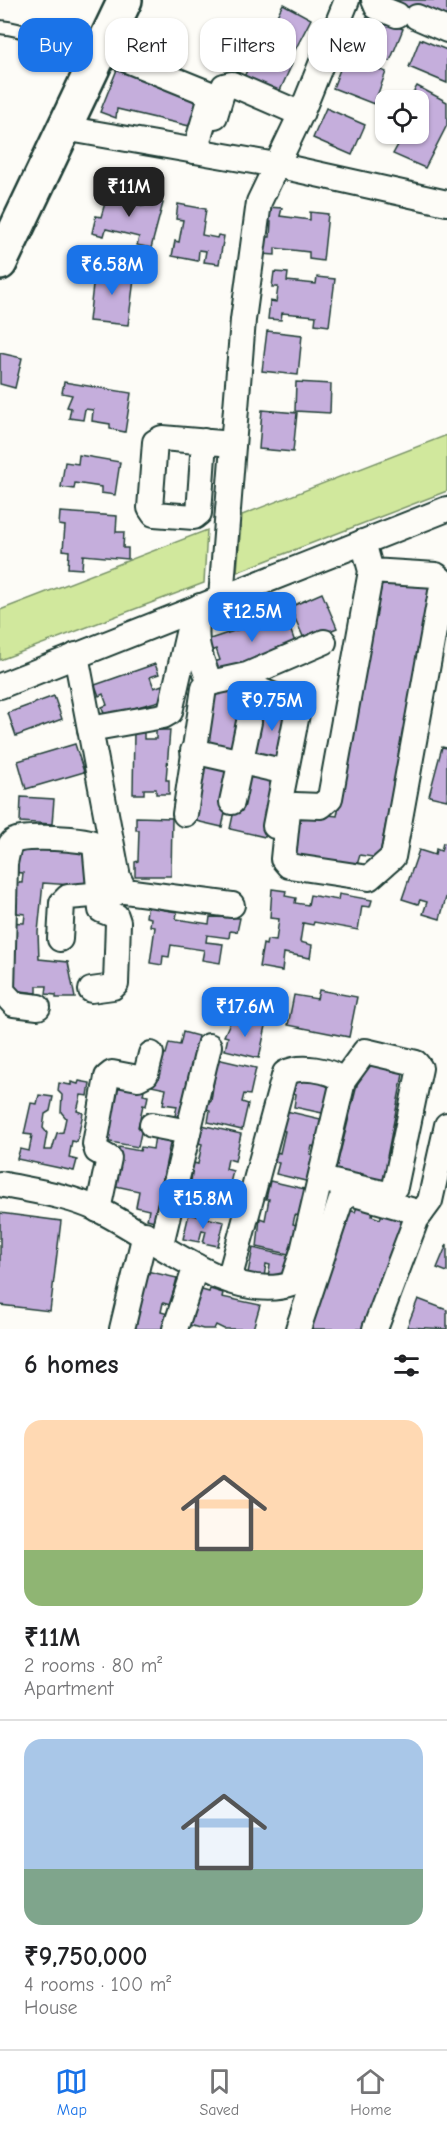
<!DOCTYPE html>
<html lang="en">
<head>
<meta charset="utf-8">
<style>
	:root { --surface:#fff; --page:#f6f6f6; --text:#202124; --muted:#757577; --line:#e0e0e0; --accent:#1a73e8 }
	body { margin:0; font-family:"Comic Neue",sans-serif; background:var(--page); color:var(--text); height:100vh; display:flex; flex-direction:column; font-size:22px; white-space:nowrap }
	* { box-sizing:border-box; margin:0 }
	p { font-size:20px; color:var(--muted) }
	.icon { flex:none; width:33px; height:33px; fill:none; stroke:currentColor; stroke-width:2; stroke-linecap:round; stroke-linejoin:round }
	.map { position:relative; height:1329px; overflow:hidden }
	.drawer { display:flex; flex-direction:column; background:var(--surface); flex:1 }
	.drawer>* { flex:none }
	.hud { position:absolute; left:18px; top:18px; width:411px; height:54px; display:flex; gap:12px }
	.controls { position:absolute; left:375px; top:90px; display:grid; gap:12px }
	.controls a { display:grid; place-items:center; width:54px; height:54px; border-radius:12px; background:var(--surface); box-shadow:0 2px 4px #0004; font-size:30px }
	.price { position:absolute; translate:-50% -51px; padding:0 14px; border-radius:12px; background:var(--accent); color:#fff; font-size:20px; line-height:39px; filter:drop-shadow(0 2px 3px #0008) }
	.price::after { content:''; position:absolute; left:50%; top:36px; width:18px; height:14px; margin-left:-9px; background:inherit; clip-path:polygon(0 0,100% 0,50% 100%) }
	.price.selected { background:#222; color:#fff }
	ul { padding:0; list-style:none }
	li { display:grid; align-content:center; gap:12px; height:318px; padding:0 24px }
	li+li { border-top:2px solid var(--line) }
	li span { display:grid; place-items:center; height:186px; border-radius:18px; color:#555 }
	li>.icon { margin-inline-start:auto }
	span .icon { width:108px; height:108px; fill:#fffc; stroke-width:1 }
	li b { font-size:26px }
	h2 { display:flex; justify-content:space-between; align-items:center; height:72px; padding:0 24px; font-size:26px }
	.pill { padding:0 21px; border-radius:18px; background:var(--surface); box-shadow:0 2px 4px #0004; font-size:21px; line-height:54px }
	.pill.selected { background:var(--accent); color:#fff }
	.menu { display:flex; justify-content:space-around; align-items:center; height:84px; border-top:2px solid var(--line); background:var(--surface); font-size:16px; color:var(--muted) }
	.menu a { display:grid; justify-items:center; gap:3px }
	.menu .selected { color:var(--accent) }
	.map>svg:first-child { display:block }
</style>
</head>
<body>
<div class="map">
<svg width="447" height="1329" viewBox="0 0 447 1329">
	<rect width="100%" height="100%" fill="#fdfcf7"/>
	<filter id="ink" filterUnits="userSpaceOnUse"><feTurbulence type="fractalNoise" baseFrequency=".0167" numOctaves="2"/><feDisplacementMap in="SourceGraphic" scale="12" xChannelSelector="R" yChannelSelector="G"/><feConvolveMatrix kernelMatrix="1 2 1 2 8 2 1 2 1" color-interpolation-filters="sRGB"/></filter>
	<g filter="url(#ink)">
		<!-- green -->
		<g fill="#d1e89d" stroke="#789268" stroke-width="1.5">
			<path d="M447 435V491L237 572 242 515Z"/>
			<path d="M207 530 204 583 0 660V610Z"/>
		</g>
		<!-- building -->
		<g fill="#c5aedc" stroke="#1f3d34" stroke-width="1.5">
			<path d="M382 0H447V23L409 17Z"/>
			<path d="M283 4 311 19 295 50 267 35Z"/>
			<path d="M368 15 403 29 390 61 355 47Z"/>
			<path d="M420 39 447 50V83L409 67Z"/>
			<path d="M273 55 292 64 278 95 243 79 250 64 266 72Z"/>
			<path d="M345 56 386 72 374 104 333 88Z"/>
			<path d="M120 62 208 97 198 128 117 109 116 118 100 112Z"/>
			<path d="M417 86 447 102V125L425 168 393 154 404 134H418V100H409Z"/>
			<path d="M326 108 365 125 352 155 313 138Z"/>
			<path d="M104 187 117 191 115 198 144 206 146 198 163 203 151 248 137 245 139 237 106 229 104 236 92 233 96 216 101 217 105 203 100 201Z"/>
			<path d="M178 204 206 209 202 235 217 238 218 235 224 236 219 264 204 262 206 251 199 250 198 261 172 256 175 241 179 242 183 220 176 219Z"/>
			<path d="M267 207 282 208 280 216 310 220V212L328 214 323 261 309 259V252L275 248V255L262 254 264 237H270L271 222H266Z"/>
			<path d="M95 267 135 272 128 325 89 321Z"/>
			<path d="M274 272 288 273 287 281 316 284 317 277 335 279 329 326 315 324 316 316 282 313 281 320 268 319 270 301 276 302 278 287H272Z"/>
			<path d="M267 331 302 335 298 375 262 371Z"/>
			<path d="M0 353 22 358 15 388 0 384Z"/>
			<path d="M64 382 131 393 125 432 110 429V424L92 421 93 410 85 409 83 420 69 418 71 408 67 407 72 395 62 393Z"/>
			<path d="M296 382 331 384 330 413 295 411Z"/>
			<path d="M262 410 297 413 293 452 259 449Z"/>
			<path d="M79 455 120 462 115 495 101 493V487L75 483 74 489 61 487 65 462 78 464Z"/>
			<path d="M60 512 117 516 116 532H124L123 548H128V559L83 555 82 569 68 568 69 551 63 550 65 526 59 525Z"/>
			<path d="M384 573 434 582 379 858 360 855 356 868 288 857 298 812 337 816Z"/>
			<path d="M322 593 337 628 305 641 290 607Z"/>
			<path d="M285 614 297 648 261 657 219 675 215 662 220 660 216 649 211 651 207 640Z"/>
			<path d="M155 664 159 674 150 677 154 688 162 685 167 699 119 712 106 720 102 707 107 705 103 694 99 696 95 685Z"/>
			<path d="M209 688 244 695 231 756 196 748Z"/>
			<path d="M54 696 62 719 16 736 8 713Z"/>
			<path d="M260 701 294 707 284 764 249 756Z"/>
			<path d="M134 730H144V739H156V730H170L166 780H169V794H156V789H144V794H133Z"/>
			<path d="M75 744 84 772 26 789 18 761Z"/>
			<path d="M442 747 447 748V800L429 796Z"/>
			<path d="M200 759 235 766 222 827 187 819Z"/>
			<path d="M243 769 278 776 265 837 230 829Z"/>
			<path d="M21 797 54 799 52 824 20 822Z"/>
			<path d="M136 817 172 818 171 876H135V862L138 861 139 830H136Z"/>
			<path d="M443 843 447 844V894L440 919 423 914 427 902 420 900 418 904 402 899 419 850 435 855 436 849 441 851Z"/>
			<path d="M88 845 87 886 43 883 38 932 39 959 68 962 75 998H56V995L46 994 47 986H37V993L5 989 7 922 24 923 25 914 8 912V882L22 883 23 873 9 872 10 850Z"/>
			<path d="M272 889 286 891 285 896 296 898 295 903 308 905 310 895 338 900 339 894 372 900 370 907 362 906 358 930 314 922 313 925 303 923 300 942 312 945 310 958 284 953 282 971 259 967 263 944 266 945 267 940 276 941 279 919 270 918Z"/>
			<path d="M148 903 159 905V909L177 912 176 919 209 924 210 917 240 918 237 932 230 931 229 938 207 935 206 942 223 944 220 963 202 960 204 950 171 945 169 957 163 956 162 965 150 963 155 927 150 926 151 918 146 917Z"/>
			<path d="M319 990 357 997 349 1037 288 1025 294 995 317 999Z"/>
			<path d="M232 1018 266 1026 259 1058 225 1050 228 1037 224 1036Z"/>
			<path d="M183 1032 198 1036 181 1117 175 1116 177 1106 163 1104 166 1089 151 1086 157 1053 166 1054 169 1043 180 1045Z"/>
			<path d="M364 1057 404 1069 387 1157 396 1159 389 1186 362 1179 363 1174 359 1173 357 1178 334 1177Z"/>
			<path d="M217 1059 256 1068 250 1095 244 1094 242 1102 248 1104 242 1130 208 1122 210 1110 206 1109 208 1100 211 1101Z"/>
			<path d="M300 1075 335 1083 327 1114 294 1107 296 1094 293 1093Z"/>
			<path d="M111 1077 145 1084 143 1095 148 1096 146 1106 143 1105 138 1127 142 1128 138 1147 99 1140Z"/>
			<path d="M79 1081 90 1083 88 1096 81 1095 77 1111 83 1113 77 1142 72 1141 69 1158 77 1160 74 1171 17 1159 20 1149 29 1151 32 1135 24 1134 31 1103 37 1104 39 1095 53 1097 50 1111 45 1114 43 1128 47 1133 44 1150H52L57 1133 63 1132 66 1118 61 1112 62 1095 58 1091 59 1083 71 1085V1082L78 1084Z"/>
			<path d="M286 1111 325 1120 319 1147 312 1146 310 1154 317 1156 310 1182 276 1174 279 1163 274 1162 276 1152 280 1153 285 1131 281 1130Z"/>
			<path d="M202 1125 241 1134 235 1161 228 1159 226 1169 233 1171 226 1200 190 1191 193 1163 198 1164 202 1144 199 1143Z"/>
			<path d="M155 1136 171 1139 154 1221 147 1219 149 1210 136 1207 139 1191 111 1185 119 1147 140 1151 141 1147 153 1149Z"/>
			<path d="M270 1181 309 1190 302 1216 295 1215 293 1224 300 1226 293 1255 257 1247 260 1218 265 1220 269 1199H266Z"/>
			<path d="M360 1200 375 1205 372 1216 380 1219 384 1209 407 1217 367 1329H302L346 1209 355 1212Z"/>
			<path d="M0 1213 61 1221 50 1311 0 1305Z"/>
			<path d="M189 1214 224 1222 218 1246 203 1243 206 1231 202 1230 199 1242 183 1239Z"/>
			<path d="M447 1244V1272L437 1268Z"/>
			<path d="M253 1248 288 1256 283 1281 268 1277 270 1265 266 1264 264 1277 248 1273Z"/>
			<path d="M138 1269 177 1278 170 1305 163 1303 161 1312 168 1314 165 1329H127Z"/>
			<path d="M195 1288 209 1292 210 1289 223 1293 222 1297 260 1305 253 1329H224L216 1325 214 1329H203L185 1324Z"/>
			<path d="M418 1299 447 1310V1329L407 1327Z"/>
		</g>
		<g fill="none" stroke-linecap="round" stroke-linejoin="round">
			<defs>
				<path id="lane" d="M0 27C34 30 63 49 93 64"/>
				<g id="street">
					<path d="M374 0 377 7 397 15"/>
					<path d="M417 17 447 30"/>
					<path d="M102 50 208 93 211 97 195 151"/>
					<path d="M215 116 224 86 232 84 301 114"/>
					<path d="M64 128 276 165 447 203"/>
					<path d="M204 441 199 513 194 517 154 514 150 508 155 442 162 438 233 444"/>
					<path d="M363 542 371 571 330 798 321 806 295 805 288 811 283 859 289 866 369 878 393 857 443 581 436 575 371 571"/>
					<path d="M221 598 243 320 259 202 301 114 347 0"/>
					<path d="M200 606C192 638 198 652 210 683L247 675 324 642"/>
					<path d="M76 655 118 877 125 891 232 905"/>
					<path d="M240 677 255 688 294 704 298 709 275 826"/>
					<path d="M0 686 447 509"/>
					<path d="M90 729 163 716 170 712 189 629"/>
					<path d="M193 751 286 772"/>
					<path d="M232 802 249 722"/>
					<path d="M185 814 204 688 210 683"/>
					<path d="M60 939 62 903 68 897 116 893"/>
					<path d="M38 1007 14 1004 2 991 5 863C7 856 7 846 14 841 22 835 86 838 95 844L101 910 116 916 118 922 116 984 113 987 91 990"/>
					<path d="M152 1125 188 1132"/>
					<path d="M0 1184C33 1191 67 1195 97 1209 152 1235 230 1305 292 1284L303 1251 343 1081 365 1051 416 1063 420 1068 395 1187 387 1194 320 1179"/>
					<path d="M98 1210 109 1158 97 1151 95 1144 107 1077 112 1073 138 1078 146 1074 151 1054"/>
					<path d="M161 1244 209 1046"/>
					<path d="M229 1280 285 1073C300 1065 330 1069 343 1081"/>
					<path d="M122 1329 145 1234"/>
					<path d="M175 1329 196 1266"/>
					<path d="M298 1329 341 1200 351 1193 421 1213"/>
					<path d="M375 1329 416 1220 430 1201 447 1125"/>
				</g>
				<path id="secondary" d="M0 263 125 0"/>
			</defs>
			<!-- lane casing -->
			<use href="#lane" stroke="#1f3d34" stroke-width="16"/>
			<!-- street casing -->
			<use href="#street" stroke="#1f3d34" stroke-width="28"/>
			<!-- secondary casing -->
			<use href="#secondary" stroke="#1f3d34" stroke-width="38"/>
			<!-- lane -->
			<use href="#lane" stroke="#fdfcf7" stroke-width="12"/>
			<!-- street -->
			<use href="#street" stroke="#fdfcf7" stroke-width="24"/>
			<!-- secondary -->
			<use href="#secondary" stroke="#fdfcf7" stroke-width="33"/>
		</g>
	</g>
</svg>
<div class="controls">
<a><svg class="icon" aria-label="locate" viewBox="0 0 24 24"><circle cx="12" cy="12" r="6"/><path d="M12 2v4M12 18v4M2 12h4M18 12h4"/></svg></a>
</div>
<b class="price selected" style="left:129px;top:218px">₹11M</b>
<b class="price" style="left:112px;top:296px">₹6.58M</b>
<b class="price" style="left:252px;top:643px">₹12.5M</b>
<b class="price" style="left:272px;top:732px">₹9.75M</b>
<b class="price" style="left:245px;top:1038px">₹17.6M</b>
<b class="price" style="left:203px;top:1230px">₹15.8M</b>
<div class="hud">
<a class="pill selected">Buy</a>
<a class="pill">Rent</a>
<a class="pill">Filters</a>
<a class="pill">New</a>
</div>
</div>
<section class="drawer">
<h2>6 homes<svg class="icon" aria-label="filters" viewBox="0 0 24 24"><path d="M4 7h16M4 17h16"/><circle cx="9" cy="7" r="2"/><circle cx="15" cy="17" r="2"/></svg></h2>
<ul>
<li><span style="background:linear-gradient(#ffd9b3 70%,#8fb573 0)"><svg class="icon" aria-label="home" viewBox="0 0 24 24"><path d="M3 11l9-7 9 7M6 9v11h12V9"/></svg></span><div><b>₹11M</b><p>2 rooms · 80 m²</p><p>Apartment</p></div></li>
<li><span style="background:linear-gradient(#a9c7e8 70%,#7fa58c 0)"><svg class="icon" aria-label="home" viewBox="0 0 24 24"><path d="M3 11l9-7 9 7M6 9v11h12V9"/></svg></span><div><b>₹9,750,000</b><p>4 rooms · 100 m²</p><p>House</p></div></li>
</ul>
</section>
<nav class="menu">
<a class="selected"><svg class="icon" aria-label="map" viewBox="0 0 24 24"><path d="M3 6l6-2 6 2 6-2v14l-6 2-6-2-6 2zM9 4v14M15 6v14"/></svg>Map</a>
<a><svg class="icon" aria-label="saved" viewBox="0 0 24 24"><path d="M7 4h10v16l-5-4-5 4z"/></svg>Saved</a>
<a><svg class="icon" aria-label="home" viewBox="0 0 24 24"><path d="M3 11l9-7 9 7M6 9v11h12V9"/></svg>Home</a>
</nav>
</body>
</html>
